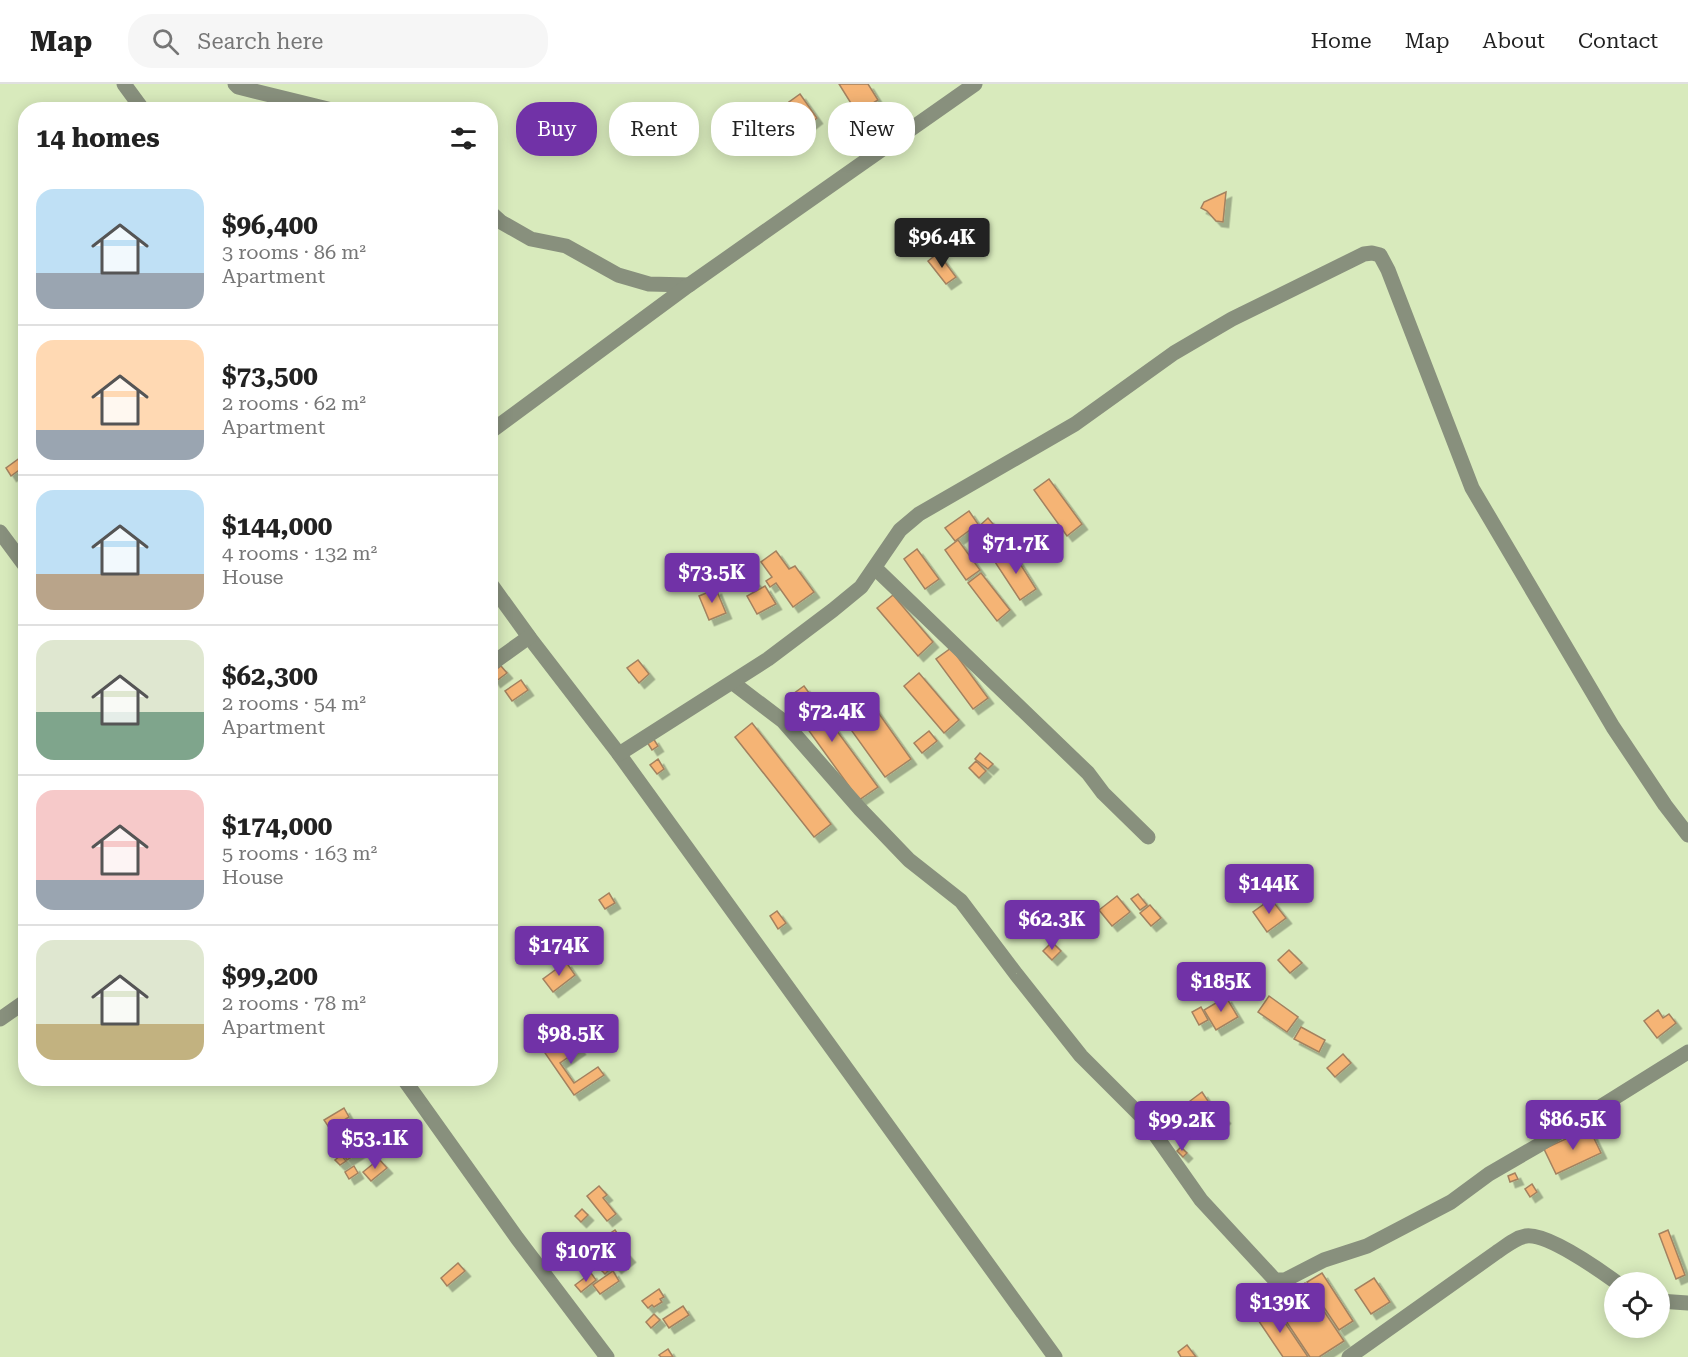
<!DOCTYPE html>
<html lang="en">
<head>
<meta charset="utf-8">
<style>
	:root { --surface:#fff; --page:#f6f6f6; --text:#222; --muted:#767676; --line:#e0e0e0; --accent:#7132a7 }
	body { margin:0; font-family:"Roboto Serif",serif; background:var(--page); color:var(--text); height:100vh; display:flex; flex-direction:column; font-size:22px; white-space:nowrap }
	* { box-sizing:border-box; margin:0 }
	p { font-size:20px; color:var(--muted) }
	.icon { flex:none; width:33px; height:33px; fill:none; stroke:currentColor; stroke-width:2; stroke-linecap:round; stroke-linejoin:round }
	.map { position:relative; flex:1; overflow:hidden }
	.drawer { position:absolute; left:18px; top:18px; width:480px; height:984px; display:flex; flex-direction:column; background:var(--surface); border-radius:24px; box-shadow:0 3px 15px #0003 }
	.drawer>* { flex:none }
	.hud { position:absolute; left:516px; top:18px; width:570px; height:54px; display:flex; gap:12px }
	.tools { position:absolute; left:1604px; top:1188px; display:grid; gap:12px }
	.tools a { display:grid; place-items:center; width:66px; height:66px; border-radius:50%; background:var(--surface); box-shadow:0 3px 15px #0003; font-size:30px }
	.price { position:absolute; translate:-50% -51px; padding:0 14px; border-radius:6px; background:var(--accent); color:#fff; font-size:20px; line-height:39px; filter:drop-shadow(0 2px 3px #0008) }
	.price::after { content:''; position:absolute; left:50%; top:36px; width:18px; height:14px; margin-left:-9px; background:inherit; clip-path:polygon(0 0,100% 0,50% 100%) }
	.price.current { background:#222; color:#fff }
	ul { padding:0; list-style:none }
	li { display:flex; align-items:center; gap:18px; height:150px; padding:0 18px }
	li+li { border-top:2px solid var(--line) }
	li span { display:grid; place-items:center; flex:none; width:168px; height:120px; border-radius:18px; color:#555 }
	li>.icon { margin-inline-start:auto }
	span .icon { width:72px; height:72px; fill:#fffc; stroke-width:1 }
	li b { font-size:26px }
	h2 { display:flex; justify-content:space-between; align-items:center; height:72px; padding:0 18px; font-size:26px }
	.tag { padding:0 21px; border-radius:24px; background:var(--surface); box-shadow:0 3px 15px #0003; font-size:21px; line-height:54px }
	.tag.current { background:var(--accent); color:#fff }
	header { display:flex; align-items:center; gap:36px; box-sizing:border-box; height:84px; padding:0 30px; background:var(--surface); border-bottom:2px solid var(--line) }
	header strong { font-size:28px }
	nav { display:flex; gap:33px; margin-inline-start:auto; font-size:21px }
	.search { width:420px; height:54px; background:var(--page); display:flex; align-items:center; gap:15px; box-sizing:border-box; padding:0 21px; border-radius:24px; color:var(--muted); font-size:22px }
	.map>svg:first-child { display:block }
</style>
</head>
<body>
<header>
<strong>Map</strong>
<div class="search"><svg class="icon" aria-label="search" viewBox="0 0 24 24"><circle cx="10" cy="10" r="6"/><path d="M15 15l6 6"/></svg>Search here</div>
<nav><a>Home</a><a>Map</a><a>About</a><a>Contact</a></nav>
</header>
<div class="map">
<svg width="1688" height="1273" viewBox="0 0 1688 1273">
	<defs>
		<filter id="shadow"><feDropShadow dx="5.5" dy="5.5" stdDeviation="0" flood-color="#0004"/></filter>
	</defs>
	<rect width="100%" height="100%" fill="#d8eabc"/>
	<!-- building -->
	<g fill="#f5b474" stroke="#a3815f" stroke-width="1.5" filter="url(#shadow)">
		<path d="M839 0H868L878 16 857 29Z"/>
		<path d="M800 10 817 34 807 42 789 18Z"/>
		<path d="M873 41 882 54 867 63 859 50Z"/>
		<path d="M1226 108 1223 138 1216 137 1207 127 1201 124 1204 118Z"/>
		<path d="M938 169 956 193 946 200 928 177Z"/>
		<path d="M21 373 26 381 11 392 6 384Z"/>
		<path d="M1049 395 1082 440 1067 452 1034 406Z"/>
		<path d="M969 427 978 440 955 457 945 444Z"/>
		<path d="M988 434 1008 458 995 469 976 445Z"/>
		<path d="M958 456 980 486 966 496 945 466Z"/>
		<path d="M917 465 939 495 925 505 904 475Z"/>
		<path d="M776 467 789 485 795 482 814 508 793 523 776 499 770 503 766 497 772 493 761 478Z"/>
		<path d="M1012 467 1036 505 1020 516 995 478Z"/>
		<path d="M981 489 1010 526 997 537 968 499Z"/>
		<path d="M750 492 758 500 750 506 743 498Z"/>
		<path d="M765 502 776 520 757 530 747 512Z"/>
		<path d="M716 505 726 529 709 536 699 512Z"/>
		<path d="M893 511 933 558 918 572 877 524Z"/>
		<path d="M951 564 988 614 973 625 936 575Z"/>
		<path d="M638 576 649 590 639 599 627 584Z"/>
		<path d="M501 582 507 589 495 598 490 590Z"/>
		<path d="M919 589 959 636 944 649 904 602Z"/>
		<path d="M521 596 528 606 512 617 505 607Z"/>
		<path d="M804 602 878 703 859 716 786 615Z"/>
		<path d="M870 617 911 675 885 693 844 636Z"/>
		<path d="M752 639 831 740 814 753 735 653Z"/>
		<path d="M929 647 937 657 922 669 914 659Z"/>
		<path d="M653 654 658 662 652 666 647 658Z"/>
		<path d="M980 669 993 680 988 685 975 675Z"/>
		<path d="M658 675 664 685 657 690 650 681Z"/>
		<path d="M976 677 986 687 979 694 969 684Z"/>
		<path d="M609 809 615 819 605 825 599 816Z"/>
		<path d="M1138 810 1147 821 1140 826 1131 815Z"/>
		<path d="M1117 812 1130 828 1112 842 1099 826Z"/>
		<path d="M1271 815 1286 834 1267 848 1253 828Z"/>
		<path d="M1150 821 1161 834 1151 842 1140 829Z"/>
		<path d="M777 827 786 839 778 845 770 832Z"/>
		<path d="M1052 858 1061 867 1052 876 1043 867Z"/>
		<path d="M1289 866 1302 879 1290 889 1278 876Z"/>
		<path d="M566 878 575 891 553 908 543 895Z"/>
		<path d="M1269 912 1298 933 1287 948 1258 928Z"/>
		<path d="M1226 913 1238 933 1216 946 1204 926Z"/>
		<path d="M1201 923 1208 936 1199 941 1192 928Z"/>
		<path d="M1658 926 1663 934 1669 930 1676 939 1657 954 1644 937Z"/>
		<path d="M1301 943 1325 956 1319 968 1294 955Z"/>
		<path d="M570 952 580 965 560 979 574 999 598 983 604 991 574 1011 545 969Z"/>
		<path d="M1343 970 1351 979 1335 993 1327 984Z"/>
		<path d="M1202 1008 1208 1017 1193 1028 1186 1020Z"/>
		<path d="M344 1024 349 1033 330 1045 324 1036Z"/>
		<path d="M1220 1029 1225 1034 1217 1042 1212 1037Z"/>
		<path d="M1589 1044 1601 1069 1556 1090 1544 1065Z"/>
		<path d="M361 1054 367 1063 347 1076 341 1067Z"/>
		<path d="M1181 1063 1187 1069 1183 1073 1177 1067Z"/>
		<path d="M341 1071 346 1077 340 1081 335 1076Z"/>
		<path d="M379 1075 387 1084 371 1097 363 1088Z"/>
		<path d="M354 1082 358 1089 349 1095 345 1088Z"/>
		<path d="M1515 1089 1518 1095 1510 1098 1508 1092Z"/>
		<path d="M1532 1100 1537 1108 1530 1113 1525 1105Z"/>
		<path d="M599 1102 607 1111 603 1114 616 1130 607 1137 587 1112Z"/>
		<path d="M582 1125 588 1131 581 1138 575 1132Z"/>
		<path d="M615 1146 620 1153 605 1163 600 1156Z"/>
		<path d="M1668 1146 1685 1191 1676 1195 1659 1150Z"/>
		<path d="M623 1165 630 1173 616 1184 610 1177Z"/>
		<path d="M458 1179 465 1187 447 1202 441 1194Z"/>
		<path d="M605 1179 610 1185 605 1190 599 1184Z"/>
		<path d="M613 1187 619 1197 600 1210 593 1201Z"/>
		<path d="M591 1189 596 1196 581 1208 575 1201Z"/>
		<path d="M1322 1189 1353 1237 1339 1246 1307 1198Z"/>
		<path d="M1374 1194 1390 1218 1371 1230 1355 1206Z"/>
		<path d="M1305 1199 1344 1257 1319 1273H1310L1274 1219Z"/>
		<path d="M659 1205 664 1213 660 1215 662 1218 654 1223 652 1221 648 1224 642 1217Z"/>
		<path d="M1273 1221 1308 1273H1283L1256 1233Z"/>
		<path d="M683 1222 689 1231 669 1244 663 1235Z"/>
		<path d="M654 1230 660 1236 651 1244 646 1238Z"/>
		<path d="M1187 1261 1196 1273H1181L1178 1268Z"/>
		<path d="M668 1265 673 1273H661L659 1271Z"/>
	</g>
	<g fill="none" stroke-linecap="round" stroke-linejoin="round">
		<!-- minor -->
		<g stroke="#88907d" stroke-width="15">
			<path d="M124 0 143 26"/>
			<path d="M235 0 238 3 332 26"/>
			<path d="M490 128 501 138 531 155 566 162 618 191 649 200 689 201"/>
			<path d="M490 348 689 201 975 0"/>
			<path d="M0 448 26 483"/>
			<path d="M875 484 1088 689 1103 709 1148 753"/>
			<path d="M490 499 529 553 619 670 1055 1273"/>
			<path d="M490 581 529 553"/>
			<path d="M733 599 783 637 860 725 909 776 961 817 1016 890 1081 972 1144 1035 1201 1116 1275 1196H1285L1324 1176 1367 1162 1451 1118 1489 1090 1539 1061 1688 968"/>
			<path d="M619 670 768 575 833 526 861 503 900 446 919 430 1075 340 1174 269 1232 235 1364 170 1372 169 1380 171 1388 186 1472 404 1613 643 1665 721 1688 751"/>
			<path d="M0 935 26 917"/>
			<path d="M403 994 517 1154 607 1273"/>
			<path d="M1659 1217 1688 1219"/>
			<path d="M1349 1273 1497 1168C1506 1162 1515 1154 1526 1152 1547 1149 1598 1185 1616 1198"/>
		</g>
	</g>
</svg>
<div class="tools">
<a><svg class="icon" aria-label="locate" viewBox="0 0 24 24"><circle cx="12" cy="12" r="6"/><path d="M12 2v4M12 18v4M2 12h4M18 12h4"/></svg></a>
</div>
<b class="price current" style="left:942px;top:185px">$96.4K</b>
<b class="price" style="left:1016px;top:491px">$71.7K</b>
<b class="price" style="left:712px;top:520px">$73.5K</b>
<b class="price" style="left:832px;top:659px">$72.4K</b>
<b class="price" style="left:1269px;top:831px">$144K</b>
<b class="price" style="left:1052px;top:867px">$62.3K</b>
<b class="price" style="left:559px;top:893px">$174K</b>
<b class="price" style="left:1221px;top:929px">$185K</b>
<b class="price" style="left:571px;top:981px">$98.5K</b>
<b class="price" style="left:1573px;top:1067px">$86.5K</b>
<b class="price" style="left:1182px;top:1068px">$99.2K</b>
<b class="price" style="left:375px;top:1086px">$53.1K</b>
<b class="price" style="left:586px;top:1199px">$107K</b>
<b class="price" style="left:1280px;top:1250px">$139K</b>
<div class="hud">
<a class="tag current">Buy</a>
<a class="tag">Rent</a>
<a class="tag">Filters</a>
<a class="tag">New</a>
</div>
<section class="drawer">
<h2>14 homes<svg class="icon" aria-label="filters" viewBox="0 0 24 24"><path d="M4 7h16M4 17h16"/><circle cx="9" cy="7" r="2"/><circle cx="15" cy="17" r="2"/></svg></h2>
<ul>
<li><span style="background:linear-gradient(#bfe0f5 70%,#9aa5b1 0)"><svg class="icon" aria-label="home" viewBox="0 0 24 24"><path d="M3 11l9-7 9 7M6 9v11h12V9"/></svg></span><div><b>$96,400</b><p>3 rooms · 86 m²</p><p>Apartment</p></div></li>
<li><span style="background:linear-gradient(#ffd9b3 75%,#9aa5b1 0)"><svg class="icon" aria-label="home" viewBox="0 0 24 24"><path d="M3 11l9-7 9 7M6 9v11h12V9"/></svg></span><div><b>$73,500</b><p>2 rooms · 62 m²</p><p>Apartment</p></div></li>
<li><span style="background:linear-gradient(#bfe0f5 70%,#b9a48a 0)"><svg class="icon" aria-label="home" viewBox="0 0 24 24"><path d="M3 11l9-7 9 7M6 9v11h12V9"/></svg></span><div><b>$144,000</b><p>4 rooms · 132 m²</p><p>House</p></div></li>
<li><span style="background:linear-gradient(#dfe7d0 60%,#7fa58c 0)"><svg class="icon" aria-label="home" viewBox="0 0 24 24"><path d="M3 11l9-7 9 7M6 9v11h12V9"/></svg></span><div><b>$62,300</b><p>2 rooms · 54 m²</p><p>Apartment</p></div></li>
<li><span style="background:linear-gradient(#f6c9c9 75%,#9aa5b1 0)"><svg class="icon" aria-label="home" viewBox="0 0 24 24"><path d="M3 11l9-7 9 7M6 9v11h12V9"/></svg></span><div><b>$174,000</b><p>5 rooms · 163 m²</p><p>House</p></div></li>
<li><span style="background:linear-gradient(#dfe7d0 70%,#c2b280 0)"><svg class="icon" aria-label="home" viewBox="0 0 24 24"><path d="M3 11l9-7 9 7M6 9v11h12V9"/></svg></span><div><b>$99,200</b><p>2 rooms · 78 m²</p><p>Apartment</p></div></li>
</ul>
</section>
</div>
</body>
</html>
